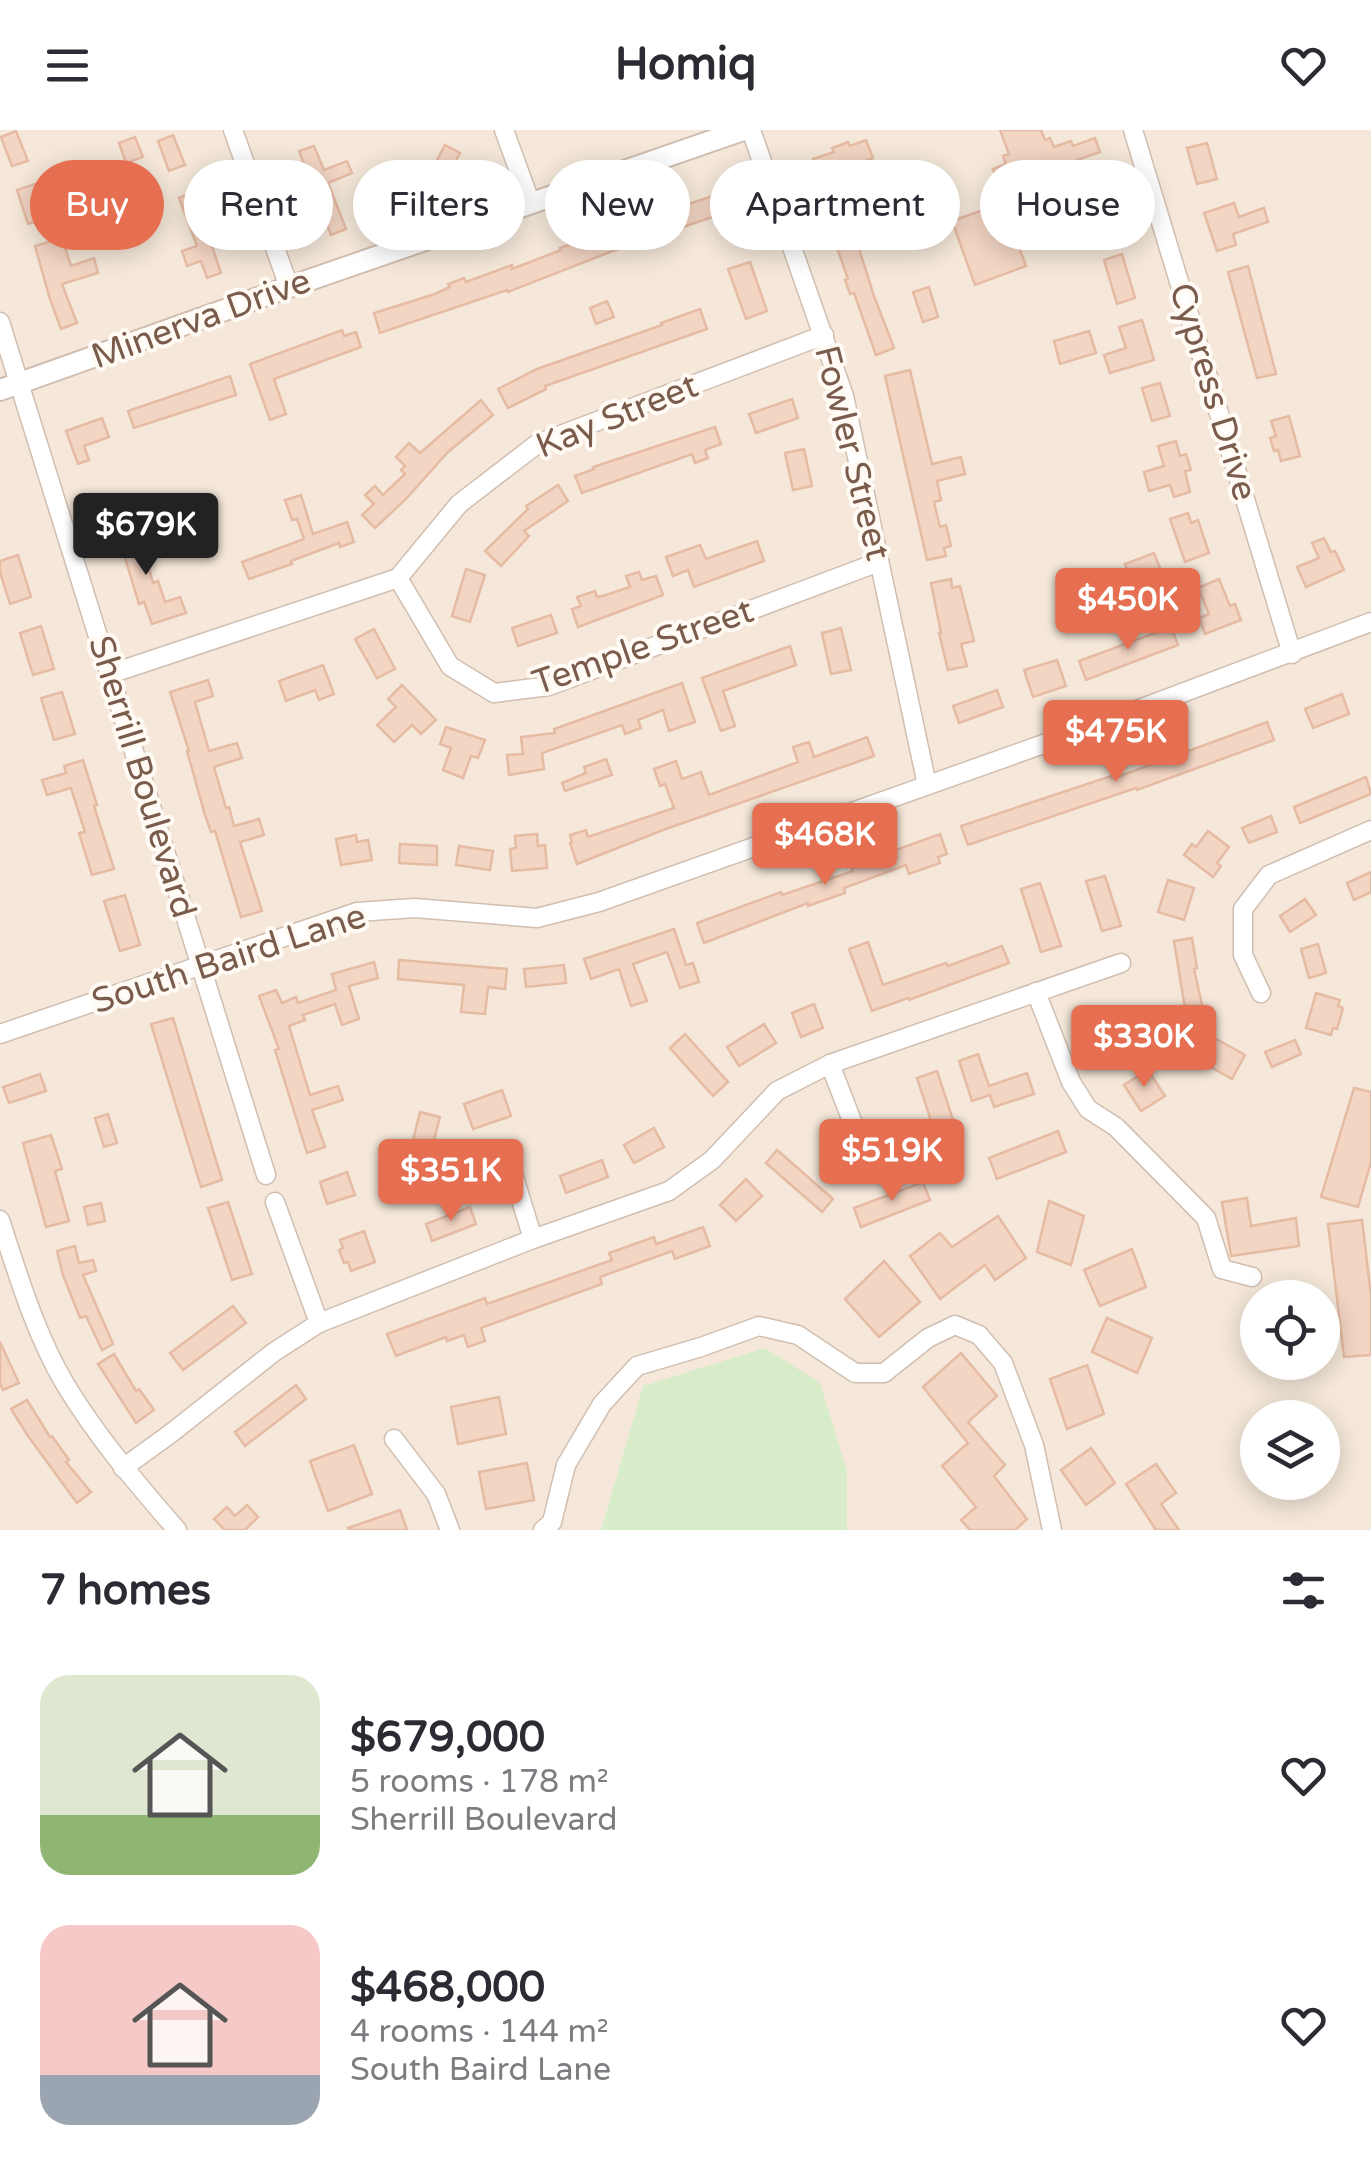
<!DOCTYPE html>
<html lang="en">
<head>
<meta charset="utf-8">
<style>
	:root { --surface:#fff; --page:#f7f7f7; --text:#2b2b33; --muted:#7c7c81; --accent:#e76f51 }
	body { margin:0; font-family:"Varela Round",sans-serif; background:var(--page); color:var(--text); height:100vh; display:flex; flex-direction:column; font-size:38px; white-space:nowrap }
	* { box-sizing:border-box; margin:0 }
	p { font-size:32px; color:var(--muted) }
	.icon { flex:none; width:55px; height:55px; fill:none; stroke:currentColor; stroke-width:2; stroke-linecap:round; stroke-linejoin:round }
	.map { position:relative; height:1400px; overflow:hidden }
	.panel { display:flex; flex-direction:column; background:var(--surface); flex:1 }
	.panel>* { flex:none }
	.banner { position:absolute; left:30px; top:30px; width:1312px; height:90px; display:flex; gap:20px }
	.fabs { position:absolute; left:1240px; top:1150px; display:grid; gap:20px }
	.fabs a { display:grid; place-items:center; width:100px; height:100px; border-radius:50%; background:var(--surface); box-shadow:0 5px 25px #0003; font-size:50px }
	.price { position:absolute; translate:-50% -85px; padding:0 22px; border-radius:10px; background:var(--accent); color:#fff; font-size:32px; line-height:65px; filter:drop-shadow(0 2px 5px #0008) }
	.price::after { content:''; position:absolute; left:50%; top:60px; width:30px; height:22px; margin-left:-15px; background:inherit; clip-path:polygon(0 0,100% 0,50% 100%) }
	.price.selected { background:#222; color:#fff }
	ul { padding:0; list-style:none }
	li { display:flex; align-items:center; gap:30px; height:250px; padding:0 40px }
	li span { display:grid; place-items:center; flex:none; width:280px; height:200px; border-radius:30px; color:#555 }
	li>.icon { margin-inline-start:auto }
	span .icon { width:120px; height:120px; fill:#fffc; stroke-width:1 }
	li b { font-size:42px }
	h2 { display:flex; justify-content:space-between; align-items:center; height:120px; padding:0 40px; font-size:42px }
	.tag { padding:0 35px; border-radius:45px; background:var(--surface); box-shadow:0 5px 25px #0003; font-size:35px; line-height:90px }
	.tag.selected { background:var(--accent); color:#fff }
	header { display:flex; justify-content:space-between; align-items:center; height:130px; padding:0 40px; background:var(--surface); font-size:45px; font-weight:700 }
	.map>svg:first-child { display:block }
</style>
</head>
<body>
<header><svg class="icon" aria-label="menu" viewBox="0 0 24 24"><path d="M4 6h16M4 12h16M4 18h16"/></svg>Homiq<svg class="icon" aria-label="heart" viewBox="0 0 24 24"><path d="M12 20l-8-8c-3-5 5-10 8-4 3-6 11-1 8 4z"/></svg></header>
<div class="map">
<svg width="1371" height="1400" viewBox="0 0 1371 1400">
	<rect width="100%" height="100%" fill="#fdf6ec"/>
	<!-- residential -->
	<path fill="#f5e8da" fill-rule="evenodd" d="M0 0H1371V1400H847V1341L643 1256 601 1400H0ZM1258 1168H1322V1232H1258ZM1258 1288H1322V1352H1258Z"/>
	<!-- green -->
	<path fill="#d8ecc9" d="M765 1218 820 1253 847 1341V1400H601L643 1256Z"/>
	<!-- building -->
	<g fill="#f3d5c3" stroke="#e6bba3" stroke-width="2.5">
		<path d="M1000 0H1041L1045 10 1050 8 1054 17 1071 11 1073 16 1095 8 1100 22 1077 30 1079 36 1002 63 993 39 1006 34 1003 26 1009 24Z"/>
		<path d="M16 1 28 31 12 36 1 7Z"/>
		<path d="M173 5 185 35 169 41 158 11Z"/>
		<path d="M135 7 143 27 126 33 119 13Z"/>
		<path d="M866 10 873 28 820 48 813 29 834 22 832 18 848 12 850 16Z"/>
		<path d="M1207 13 1217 49 1197 54 1187 18Z"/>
		<path d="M445 15 460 23 444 53 429 45Z"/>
		<path d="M314 16 324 40 347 31 352 43 328 53 346 99 331 105 299 21Z"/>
		<path d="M72 35 78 52 51 60 55 74 41 79 44 89 28 94 17 60 56 47 53 41Z"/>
		<path d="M883 51 889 71 870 77 863 57Z"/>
		<path d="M194 62 221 143 207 148 201 131 187 136 182 121 197 116 179 68Z"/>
		<path d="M721 63 727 82 610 122 508 162 507 160 380 203 374 183 435 164 450 157 448 154 464 148 466 152 512 135V139L561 120 560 118Z"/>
		<path d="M844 71 874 166 894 218 876 225 854 163 850 164 845 150 848 149 823 78Z"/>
		<path d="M1003 73 1026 136 975 155 952 91Z"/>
		<path d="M1234 73 1239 87 1264 78 1268 92 1233 104 1236 115 1217 121 1204 83Z"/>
		<path d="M62 108 71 136 94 128 98 143 62 154 77 193 61 199 50 169 35 116Z"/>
		<path d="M1122 124 1135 168 1117 174 1104 130Z"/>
		<path d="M750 132 767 181 746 189 728 139Z"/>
		<path d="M1248 136 1276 244 1257 248 1228 142Z"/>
		<path d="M929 157 938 187 923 192 913 162Z"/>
		<path d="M607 171 614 187 596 194 590 178Z"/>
		<path d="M700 179 707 199 545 256 546 259 508 278 498 259 537 239 662 195 661 193Z"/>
		<path d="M1142 190 1154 230 1110 243 1104 225 1126 218 1119 197Z"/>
		<path d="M342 200 344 206 356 202 361 217 274 249 286 284 270 290 250 234Z"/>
		<path d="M1089 201 1096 223 1060 234 1054 211Z"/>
		<path d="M910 240 932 334 961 327 965 344 937 351 941 370 934 372 940 397 946 395 951 416 944 418 946 426 927 430 885 246Z"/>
		<path d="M230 246 236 265 134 298 128 281Z"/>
		<path d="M1160 253 1170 286 1152 291 1142 258Z"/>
		<path d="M792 269 798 288 756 303 749 284Z"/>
		<path d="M481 270 493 285 448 322 406 369 375 398 362 385 374 374 365 365 375 356 383 365 405 344 401 340 405 336 396 327 409 313 420 323Z"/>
		<path d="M1289 286 1300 326 1281 331 1278 320 1274 321 1270 308 1276 306 1271 291Z"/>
		<path d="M102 288 109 307 84 316 89 330 78 334 66 301Z"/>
		<path d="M715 297 721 314 705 320 708 328 695 333 692 324 582 363 575 346 594 339 593 337Z"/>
		<path d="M1176 311 1180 326 1186 324 1191 340 1185 341 1190 362 1174 367 1170 355 1149 361 1144 342 1164 336 1158 316Z"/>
		<path d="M804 319 812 356 793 360 785 323Z"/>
		<path d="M558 355 568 371 524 401 529 406 501 436 485 421 528 379 526 376Z"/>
		<path d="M301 365 313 404 347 392 354 412 340 417 339 413 291 431 292 434 249 449 242 432 304 409 297 389 292 390 285 370Z"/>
		<path d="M1188 383 1191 393 1198 390 1209 423 1185 432 1170 389Z"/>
		<path d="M135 392 153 453 158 451 165 472 180 467 186 483 152 494 144 472 139 474 116 398Z"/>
		<path d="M1324 408 1331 422 1335 421 1344 440 1306 457 1297 437 1319 428 1312 413Z"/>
		<path d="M757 411 764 431 694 457 688 440 673 446 666 427 700 415 706 429Z"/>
		<path d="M1154 423 1163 446 1133 457 1125 434Z"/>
		<path d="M18 425 31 467 10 474 0 442V431Z"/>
		<path d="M466 439 485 445 470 492 452 486Z"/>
		<path d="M639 442 642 450 656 446 663 465 578 497 572 479 581 476 577 467 595 461 597 467 606 465 630 457 626 446Z"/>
		<path d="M951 449 952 458 960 456 974 511 961 514 967 536 948 540 939 503H941L931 453Z"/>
		<path d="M1219 449 1230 476 1235 474 1241 490 1205 504 1199 488 1209 484 1198 458Z"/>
		<path d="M551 485 557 503 518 516 512 498Z"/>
		<path d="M41 496 54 539 33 545 20 503Z"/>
		<path d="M1171 497 1178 515 1086 550 1079 531Z"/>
		<path d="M841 498 851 540 831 544 822 503Z"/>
		<path d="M374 499 395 539 377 548 355 509Z"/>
		<path d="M790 516 796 535 723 561 735 596 721 601 702 548Z"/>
		<path d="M1057 530 1066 556 1033 567 1024 540Z"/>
		<path d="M323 535 334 564 319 570 315 560 286 571 279 551Z"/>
		<path d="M208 550 213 566 195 572 209 621 237 613 242 628 214 637 226 678 229 677 234 696 259 689 264 705 240 712 262 781 241 787 215 701 211 702 205 685 187 621H189L170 562Z"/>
		<path d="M682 553 695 592 669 601 663 580 638 590 641 598 625 604 622 595 542 623 544 639 509 645 507 625 523 624 521 607 555 603 554 599Z"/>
		<path d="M402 555 436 590 421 604 412 595 394 612 377 595 396 577 388 569Z"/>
		<path d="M997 560 1003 577 959 593 953 576Z"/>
		<path d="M62 562 75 604 54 610 41 568Z"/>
		<path d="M1342 564 1349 584 1313 598 1305 579Z"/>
		<path d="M1267 592 1274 610 1137 660 1136 658 968 715 961 696 1111 646 1112 649Z"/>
		<path d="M446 597 485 610 478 628 471 626 463 648 443 640 451 618 440 614Z"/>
		<path d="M867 607 874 626 663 700 577 734 570 713 572 712 570 705 586 700 588 707 674 678 665 654 660 656 654 639 676 631 682 649 701 642 709 665 798 632 793 617 809 612 814 627Z"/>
		<path d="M606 629 612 645 565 661 562 653 586 643 584 637Z"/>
		<path d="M83 630 97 675 94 676 114 739 92 745 79 703 85 702 71 658 47 665 42 650 66 643 64 636Z"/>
		<path d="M1366 647 1371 664 1300 693 1294 677Z"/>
		<path d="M1271 686 1277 702 1249 713 1242 698Z"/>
		<path d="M1208 701 1229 717 1217 733 1221 736 1213 747 1184 725 1192 714 1196 717Z"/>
		<path d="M537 704 538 716 545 715 547 738 512 741 510 719 516 718 515 706Z"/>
		<path d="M940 704 947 724 938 727 940 733 909 744 906 735 844 758 845 763 808 776V773L704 813 697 793 781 762 782 765 853 741 851 736Z"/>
		<path d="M356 705 357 712 368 710 372 730 341 735 336 709Z"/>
		<path d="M400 714 437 716V735L399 733Z"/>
		<path d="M459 716 493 721 490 740 456 735Z"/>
		<path d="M1371 742V762L1354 770 1347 753Z"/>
		<path d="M1105 746 1121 796 1102 801 1086 751Z"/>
		<path d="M1168 750 1194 758 1184 790 1158 782Z"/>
		<path d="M1040 753 1061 816 1041 822 1021 759Z"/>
		<path d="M125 765 140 815 120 821 104 771Z"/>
		<path d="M1305 769 1316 785 1290 802 1280 786Z"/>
		<path d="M674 799 686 835 693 833 699 852 680 858 667 822 633 834 647 871 631 876 619 839 591 849 584 829Z"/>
		<path d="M1192 808 1197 838 1194 839 1205 888 1187 891 1174 811Z"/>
		<path d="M868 812 883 855 946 833 948 836 1002 816 1009 833 909 870 908 868 872 881 849 819Z"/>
		<path d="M1318 814 1326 843 1309 848 1301 819Z"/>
		<path d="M399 830 507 839 505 859 488 857 485 884 461 882 464 855 398 849Z"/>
		<path d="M374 832 378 848 349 856 359 889 342 895 335 874 303 885 305 890 289 896 310 965 338 956 343 970 312 980 325 1017 307 1023 275 920 279 919 259 866 276 860 282 873 296 867 298 873 336 860 332 844Z"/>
		<path d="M564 835 566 853 526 857 524 839Z"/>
		<path d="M1316 863 1340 870 1338 876 1343 878 1337 899 1333 898 1331 905 1306 898Z"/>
		<path d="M814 874 823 898 801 907 792 883Z"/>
		<path d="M173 888 222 1050 201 1057 151 894Z"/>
		<path d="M1112 889 1123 921 1105 928 1094 895Z"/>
		<path d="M764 894 776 913 739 936 727 917Z"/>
		<path d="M685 904 728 952 713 966 670 918Z"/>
		<path d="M1213 907 1245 925 1232 949 1200 931Z"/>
		<path d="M1295 910 1301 924 1272 937 1265 922Z"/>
		<path d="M978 924 989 956 1027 943 1034 964 994 977 990 965 972 971 959 931Z"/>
		<path d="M1148 940 1165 966 1141 981 1124 955Z"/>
		<path d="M937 941 958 1005 938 1012 917 948Z"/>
		<path d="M40 944 46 961 9 973 3 957Z"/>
		<path d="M1354 958 1371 962V1032L1358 1077 1321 1067Z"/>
		<path d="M502 960 511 986 473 999 464 974Z"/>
		<path d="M420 982 440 987 423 1051 404 1046Z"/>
		<path d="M108 984 117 1013 104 1017 95 988Z"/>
		<path d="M654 998 664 1017 634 1033 624 1015Z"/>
		<path d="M1058 1001 1066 1022 997 1049 989 1028Z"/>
		<path d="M51 1005 62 1039 55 1041 69 1091 46 1097 23 1013Z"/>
		<path d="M777 1020 833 1069 822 1082 766 1033Z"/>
		<path d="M602 1030 608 1047 566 1063 560 1046Z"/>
		<path d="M347 1042 355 1065 327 1074 320 1052Z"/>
		<path d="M746 1049 762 1066 736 1091 720 1075Z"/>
		<path d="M923 1052 930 1070 861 1097 854 1078Z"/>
		<path d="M1247 1068 1251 1096 1296 1088 1299 1116 1231 1126 1222 1072Z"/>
		<path d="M1049 1071 1084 1086 1071 1135 1037 1122Z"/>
		<path d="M228 1072 252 1144 232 1150 208 1078Z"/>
		<path d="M101 1073 105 1091 88 1095 84 1077Z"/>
		<path d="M470 1077 476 1094 432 1111 426 1094Z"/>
		<path d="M998 1086 1026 1128 995 1150 985 1135 940 1169 910 1126 940 1103 952 1117Z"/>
		<path d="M1362 1090 1371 1165V1225L1344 1227 1328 1094Z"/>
		<path d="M703 1097 710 1116 675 1129 672 1121 600 1147 602 1154 481 1198 485 1211 468 1217 464 1205 447 1211 446 1207 396 1226 387 1204 485 1168 487 1174 612 1130 609 1123 654 1107 656 1114Z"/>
		<path d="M364 1101 375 1132 351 1141 348 1132 344 1133 339 1120 343 1118 340 1110Z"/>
		<path d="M75 1116 79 1133 93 1130 96 1141 83 1145 113 1214 102 1220 86 1186 80 1188 63 1145 57 1121Z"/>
		<path d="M1132 1119 1146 1157 1100 1176 1084 1140Z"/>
		<path d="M884 1131 920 1172 879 1207 845 1169Z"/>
		<path d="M233 1176 246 1193 183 1240 170 1223Z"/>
		<path d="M1107 1188 1152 1208 1137 1243 1092 1222Z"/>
		<path d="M0 1212 19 1253 3 1260 0 1254Z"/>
		<path d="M961 1223 997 1266 968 1292 1005 1335 994 1346 1027 1389 1015 1400H970L961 1390 976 1377 942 1336 968 1313 923 1257Z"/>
		<path d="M114 1224 136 1261 139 1259 154 1280 136 1293 98 1234Z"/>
		<path d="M1087 1235 1104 1284 1067 1299 1050 1249Z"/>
		<path d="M296 1255 306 1269 245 1316 235 1302Z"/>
		<path d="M499 1267 506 1304 458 1314 451 1277Z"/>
		<path d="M27 1270 50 1307 52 1306 69 1330 66 1332 91 1362 77 1373 28 1306 11 1279Z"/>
		<path d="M354 1315 372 1364 328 1381 310 1331Z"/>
		<path d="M1091 1318 1115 1353 1086 1375 1061 1340Z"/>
		<path d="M527 1333 534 1370 486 1379 479 1342Z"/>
		<path d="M1156 1334 1176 1363 1161 1374 1179 1400H1156L1126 1354Z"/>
		<path d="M247 1375 258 1387 245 1400H225L214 1389 227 1377 235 1386Z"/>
		<path d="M400 1380 407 1400H349L348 1398Z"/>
	</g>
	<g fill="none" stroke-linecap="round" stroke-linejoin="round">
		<defs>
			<g id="minor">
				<path d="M233 0 289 157"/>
				<path d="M504 0 531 74"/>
				<path d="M751 0 844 266 927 655"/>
				<path d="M1133 0 1292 524"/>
				<path d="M0 192 266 1045"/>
				<path d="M398 448 450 536 494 563 549 556 879 432"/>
				<path d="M110 544 398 448 459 374 537 314 824 205"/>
				<path d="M1036 862 1071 952 1088 979 1116 997 1206 1088 1222 1139 1252 1147"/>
				<path d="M1261 863 1243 825V779L1269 745 1371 700"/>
				<path d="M0 904 357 782 415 778 537 788 599 772 1097 595 1371 492"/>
				<path d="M830 934 857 1004"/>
				<path d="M509 1031 533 1109"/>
				<path d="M275 1072 319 1193"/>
				<path d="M0 1090C18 1145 35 1203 65 1254 97 1307 137 1354 177 1400"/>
				<path d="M394 1309 436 1364 450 1400"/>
				<path d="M123 1338 170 1304 274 1222 319 1193 533 1109 669 1061 712 1030 777 961 830 934 1121 833"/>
				<path d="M543 1400 552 1392 566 1335 602 1274 637 1236 701 1217 759 1196 798 1205 855 1243H884L928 1208 955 1195 979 1205 1003 1233 1034 1315 1052 1400"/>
			</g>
			<path id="tertiary" d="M0 260 289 157 743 0"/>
		</defs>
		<!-- minor casing -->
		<use href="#minor" stroke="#d1beb0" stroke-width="21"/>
		<!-- tertiary casing -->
		<use href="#tertiary" stroke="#d1beb0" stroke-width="24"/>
		<!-- minor -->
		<use href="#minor" stroke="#fff" stroke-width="18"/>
		<!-- tertiary -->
		<use href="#tertiary" stroke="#fff" stroke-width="20"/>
	</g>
	<g text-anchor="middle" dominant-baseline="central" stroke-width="8" stroke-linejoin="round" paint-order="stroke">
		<!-- street labels -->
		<g font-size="35" fill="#7a5c4d" stroke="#fffaf3">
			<text transform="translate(201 189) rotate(-20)">Minerva Drive</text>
			<text transform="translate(1213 262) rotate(73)">Cypress Drive</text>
			<text transform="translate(617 286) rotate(-22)">Kay Street</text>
			<text transform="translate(852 323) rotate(76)">Fowler Street</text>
			<text transform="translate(643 517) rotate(-19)">Temple Street</text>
			<text transform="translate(142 647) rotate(73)">Sherrill Boulevard</text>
			<text transform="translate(229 829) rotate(-18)">South Baird Lane</text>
		</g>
	</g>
</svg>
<div class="fabs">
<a><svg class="icon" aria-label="locate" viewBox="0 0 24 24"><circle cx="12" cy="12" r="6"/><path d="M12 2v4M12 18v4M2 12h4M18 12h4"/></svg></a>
<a><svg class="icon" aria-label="layers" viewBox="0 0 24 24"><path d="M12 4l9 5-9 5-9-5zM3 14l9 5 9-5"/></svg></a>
</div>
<b class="price selected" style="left:146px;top:448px">$679K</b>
<b class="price" style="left:1128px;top:523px">$450K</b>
<b class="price" style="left:1116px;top:655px">$475K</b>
<b class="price" style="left:825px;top:758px">$468K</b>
<b class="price" style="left:1144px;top:960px">$330K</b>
<b class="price" style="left:892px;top:1074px">$519K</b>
<b class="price" style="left:451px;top:1094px">$351K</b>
<div class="banner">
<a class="tag selected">Buy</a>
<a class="tag">Rent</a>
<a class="tag">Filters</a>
<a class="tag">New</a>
<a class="tag">Apartment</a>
<a class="tag">House</a>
</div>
</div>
<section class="panel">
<h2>7 homes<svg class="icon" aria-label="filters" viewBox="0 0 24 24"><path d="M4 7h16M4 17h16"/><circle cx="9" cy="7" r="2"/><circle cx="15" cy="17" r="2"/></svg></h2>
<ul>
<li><span style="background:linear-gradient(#dfe7d0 70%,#8fb573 0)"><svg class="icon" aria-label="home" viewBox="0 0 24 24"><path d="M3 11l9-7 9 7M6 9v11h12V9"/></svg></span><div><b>$679,000</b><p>5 rooms · 178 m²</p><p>Sherrill Boulevard</p></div><svg class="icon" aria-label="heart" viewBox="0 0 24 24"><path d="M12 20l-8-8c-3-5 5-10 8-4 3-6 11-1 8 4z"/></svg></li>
<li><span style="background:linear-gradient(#f6c9c9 75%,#9aa5b1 0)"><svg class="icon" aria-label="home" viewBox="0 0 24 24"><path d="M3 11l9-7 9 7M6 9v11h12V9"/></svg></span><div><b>$468,000</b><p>4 rooms · 144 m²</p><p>South Baird Lane</p></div><svg class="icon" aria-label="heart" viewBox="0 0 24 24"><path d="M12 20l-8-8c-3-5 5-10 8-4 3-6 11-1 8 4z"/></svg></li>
</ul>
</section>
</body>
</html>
